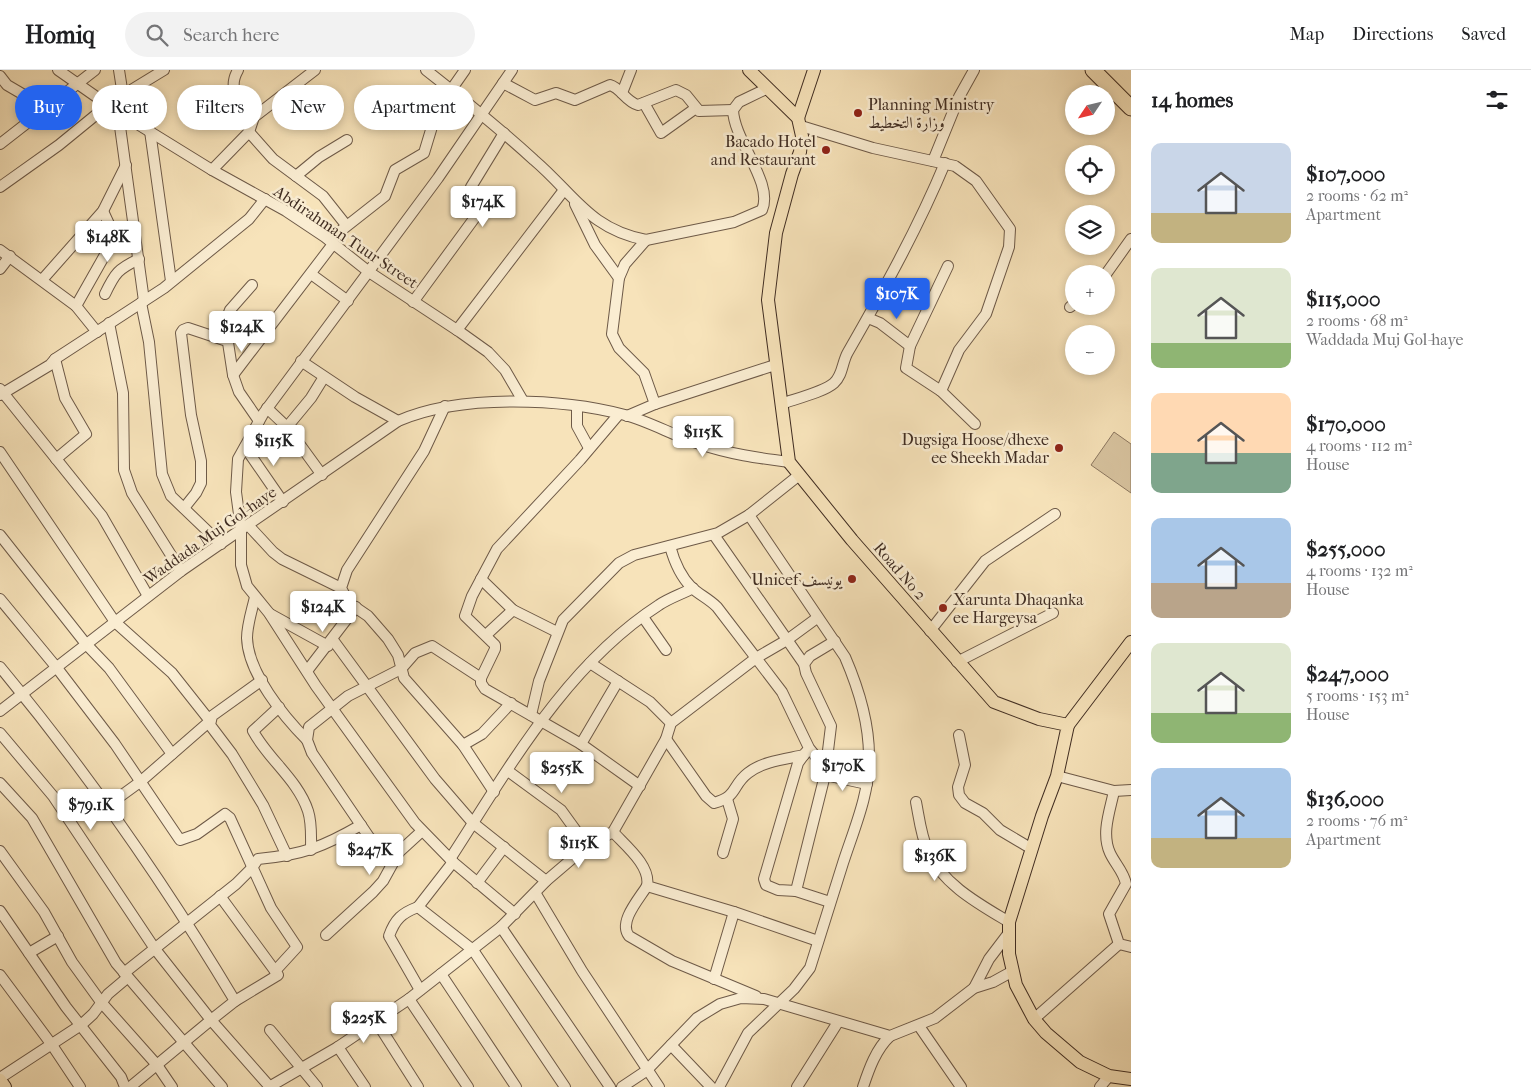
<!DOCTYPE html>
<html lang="en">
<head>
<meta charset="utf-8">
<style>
	:root { --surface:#fff; --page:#f2f2f2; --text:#202124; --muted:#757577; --line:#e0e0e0; --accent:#2563eb }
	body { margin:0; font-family:"IM FELL French Canon",Amiri,serif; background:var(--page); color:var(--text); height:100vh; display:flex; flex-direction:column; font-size:19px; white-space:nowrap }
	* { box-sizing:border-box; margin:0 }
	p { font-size:16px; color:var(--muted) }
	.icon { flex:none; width:28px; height:28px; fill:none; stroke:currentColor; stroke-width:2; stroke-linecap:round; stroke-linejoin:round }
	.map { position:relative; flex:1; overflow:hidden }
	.drawer { display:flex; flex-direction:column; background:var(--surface); width:400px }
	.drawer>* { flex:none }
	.hud { position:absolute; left:15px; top:15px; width:475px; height:45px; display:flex; gap:10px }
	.needle { width:32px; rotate:235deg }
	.controls { position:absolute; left:1065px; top:15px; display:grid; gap:10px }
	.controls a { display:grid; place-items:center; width:50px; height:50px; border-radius:50%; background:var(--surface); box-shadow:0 2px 8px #0003; font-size:25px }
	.price { position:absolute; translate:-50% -42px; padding:0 11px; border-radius:5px; background:#fff; color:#222; font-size:16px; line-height:32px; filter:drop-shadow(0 1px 2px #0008) }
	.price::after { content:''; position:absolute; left:50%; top:30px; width:15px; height:11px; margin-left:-8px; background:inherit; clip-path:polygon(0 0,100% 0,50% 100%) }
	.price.selected { background:var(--accent); color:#fff }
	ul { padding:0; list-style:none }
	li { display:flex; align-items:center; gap:15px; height:125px; padding:0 20px }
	li span { display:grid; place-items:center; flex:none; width:140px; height:100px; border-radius:10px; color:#555 }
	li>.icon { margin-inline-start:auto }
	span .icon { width:60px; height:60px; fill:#fffc; stroke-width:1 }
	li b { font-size:21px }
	h2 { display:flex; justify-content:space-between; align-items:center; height:60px; padding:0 20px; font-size:21px }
	.chip { padding:0 18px; border-radius:22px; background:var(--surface); box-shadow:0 2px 8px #0003; font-size:18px; line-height:45px }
	.chip.selected { background:var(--accent); color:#fff }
	header { display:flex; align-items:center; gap:30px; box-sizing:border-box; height:70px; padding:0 25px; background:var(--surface); border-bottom:1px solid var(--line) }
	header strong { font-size:24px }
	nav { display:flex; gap:28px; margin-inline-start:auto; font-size:18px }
	.search { width:350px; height:45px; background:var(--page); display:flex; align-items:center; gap:12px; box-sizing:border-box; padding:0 18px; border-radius:28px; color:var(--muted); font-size:19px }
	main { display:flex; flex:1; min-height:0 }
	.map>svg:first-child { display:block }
</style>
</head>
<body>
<header>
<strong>Homiq</strong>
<div class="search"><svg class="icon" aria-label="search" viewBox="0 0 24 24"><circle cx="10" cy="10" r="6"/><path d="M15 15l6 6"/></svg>Search here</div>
<nav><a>Map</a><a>Directions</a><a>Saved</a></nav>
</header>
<main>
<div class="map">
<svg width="1131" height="1017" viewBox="0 0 1131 1017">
	<rect width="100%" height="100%" fill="#f7e3ba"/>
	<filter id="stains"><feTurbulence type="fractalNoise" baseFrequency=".004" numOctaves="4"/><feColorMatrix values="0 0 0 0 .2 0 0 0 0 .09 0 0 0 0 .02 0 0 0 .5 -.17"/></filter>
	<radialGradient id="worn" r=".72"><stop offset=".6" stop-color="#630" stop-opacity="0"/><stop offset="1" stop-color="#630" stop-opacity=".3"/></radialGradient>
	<!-- park -->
	<path fill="#d8c4a0" stroke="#8c7861" d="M1114 362 1131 374V423L1091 395Z"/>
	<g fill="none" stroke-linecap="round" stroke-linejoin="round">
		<defs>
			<g id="minor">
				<path d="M58 0 118 42 212 100 286 141 325 167 369 202 460 262 488 282 505 300 523 331"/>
				<path d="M119 0 126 45"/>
				<path d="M238 0C226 21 241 31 254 47"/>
				<path d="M426 0C463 29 499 58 534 90 574 124 589 159 646 170L734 152 762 140C774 113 734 71 733 40L739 32 768 18"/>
				<path d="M512 0 438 108 263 344 238 389 236 422 241 459V495L247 516 269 543 316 616 415 753 453 792 515 844"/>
				<path d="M0 6 7 15 48 39"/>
				<path d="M503 13 535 30 556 23 575 30 610 15C621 18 626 32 638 35L676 20 686 25 699 41 733 40"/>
				<path d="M451 20 465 0"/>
				<path d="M622 23 631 0"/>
				<path d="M123 25 164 0"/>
				<path d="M644 33 661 63 696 38"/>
				<path d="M118 42 144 231"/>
				<path d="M382 51 434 50 445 43 457 25"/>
				<path d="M801 56 873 78 955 96 976 111 1010 159 1009 177 986 244 959 280 941 321"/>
				<path d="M150 61 171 211"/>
				<path d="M249 62 273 89 323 126 346 155"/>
				<path d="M0 74 95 0"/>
				<path d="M933 91 959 27 974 0"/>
				<path d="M212 100 249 62 254 47 315 0"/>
				<path d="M296 106 319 87 347 70"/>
				<path d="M0 117 59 75 108 35"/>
				<path d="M575 134 595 175 619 208"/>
				<path d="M329 170 385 126 395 100 424 83 434 50"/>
				<path d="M646 170 625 194 619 208 612 264 619 278 644 303 655 334"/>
				<path d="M0 180 76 236 97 262"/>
				<path d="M948 196 910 276 906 298 941 321 975 354"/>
				<path d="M0 199 10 186"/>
				<path d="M311 204 348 231"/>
				<path d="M1106 204 1131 169"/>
				<path d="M42 210 103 141 126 95"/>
				<path d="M252 215 230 240 225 253 233 305 239 322 259 351"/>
				<path d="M105 224C115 203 118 199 139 189"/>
				<path d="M413 232 476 146 479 137 471 117 504 63"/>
				<path d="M141 233 149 272 162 404 171 426 221 474"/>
				<path d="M76 236 115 167 103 141"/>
				<path d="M1070 237 1074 234"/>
				<path d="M868 248 880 253 910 276"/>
				<path d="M109 253 123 323 124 400 132 423 181 501"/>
				<path d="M457 260 564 120"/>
				<path d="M55 289 65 328 86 364 56 389"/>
				<path d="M301 291 355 327 398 351"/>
				<path d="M233 305 333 174"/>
				<path d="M0 319 102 446 148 526"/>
				<path d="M0 325 50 295 55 289 164 218 249 149 265 129"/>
				<path d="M781 334C795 329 824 322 834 313 843 305 842 292 848 282 883 221 918 158 945 93"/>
				<path d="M445 336 424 381 347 500 341 518 349 533 368 546 388 569 398 585 404 608 463 675 494 722"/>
				<path d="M577 337V356L589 378"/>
				<path d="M267 338 287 357 322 405"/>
				<path d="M619 344 580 390 497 479 472 526 465 546 495 575V579L481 608V613L485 619 581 674 640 716"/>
				<path d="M627 346 655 334 775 295"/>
				<path d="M287 357 311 328 324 307"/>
				<path d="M245 377 283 432"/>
				<path d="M0 382 115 552 172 603 210 651 140 712 107 736"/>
				<path d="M184 438 196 423 201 413V391L191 345 181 263 183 260 188 258 227 271"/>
				<path d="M248 455 273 482 282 489 341 518"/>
				<path d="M0 465 86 574 109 598 172 684"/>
				<path d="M714 465 804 594 806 603 831 656 825 705 796 821 830 832"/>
				<path d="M670 476C674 491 681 507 692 518 700 525 709 529 717 537L782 622 809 678 825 698"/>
				<path d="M481 509 513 540 557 562"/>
				<path d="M255 527C252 540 247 555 247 568 248 603 284 647 307 670"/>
				<path d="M0 529 57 598 115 674 180 770 197 764 225 744 230 748 271 838 297 877 275 901"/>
				<path d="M270 544 328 576"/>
				<path d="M643 547 666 580"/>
				<path d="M930 561 985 491 1055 444"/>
				<path d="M486 565 513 540"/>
				<path d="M333 570 435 709 473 753 546 811"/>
				<path d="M957 592 1053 543"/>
				<path d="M590 593 650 632 671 653"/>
				<path d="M804 594 810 586 835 571"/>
				<path d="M0 597C87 702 165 814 235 931L211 950 270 1017"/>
				<path d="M307 601 356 537"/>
				<path d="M262 610 212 646 210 655 232 684 263 735 287 786"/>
				<path d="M279 637 253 661C268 689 298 710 308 741 312 753 311 767 311 780"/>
				<path d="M0 641 181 501 398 351C460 324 560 328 625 345 651 352 674 366 700 374 729 384 758 388 789 392"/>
				<path d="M531 645 539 611 563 550 619 493 634 485 718 463 749 445 798 406"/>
				<path d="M0 663 53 726 155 879 211 950 130 1017"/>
				<path d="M959 665 965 695 958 717 959 725 965 733 983 743 1000 760 1032 779"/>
				<path d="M666 669 706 726 714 733C739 726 731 716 748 703 763 691 786 689 804 685"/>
				<path d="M581 674 618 611"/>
				<path d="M463 675 482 664 511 633"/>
				<path d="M508 701 561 740 587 776"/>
				<path d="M825 705 867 714"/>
				<path d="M1057 706 1114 721 1131 720"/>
				<path d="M0 713 32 748 116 893 222 1017"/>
				<path d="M1114 721C1110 741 1101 763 1110 783 1115 794 1124 802 1126 814L1109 844 1119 874 1131 877"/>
				<path d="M916 732C919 747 921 766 928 781 942 814 979 834 1009 852"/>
				<path d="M613 762C626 776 651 796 647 816L734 842 818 871"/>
				<path d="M0 781 44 842 72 892 101 932 157 995 172 1017"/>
				<path d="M723 783 733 749 727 729"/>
				<path d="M450 789C509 698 566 595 659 535 669 528 682 524 693 518"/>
				<path d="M394 791 369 767 312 683 307 670 309 657 348 626 401 599 415 583 432 576 481 608"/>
				<path d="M453 792 418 837 473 880 565 1017"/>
				<path d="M477 813 504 777"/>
				<path d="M647 816C639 829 618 852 629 866L672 891 756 926"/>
				<path d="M796 821 778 820 766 815 764 809 798 693 806 682"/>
				<path d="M536 824 582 901 659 1017"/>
				<path d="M220 826 278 905 235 931"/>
				<path d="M418 837C402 843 395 849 389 866L420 920"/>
				<path d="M0 841 66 937 121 1007 125 1017"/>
				<path d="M501 857 610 1017"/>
				<path d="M326 865 373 822 383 811 399 782 422 761"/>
				<path d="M29 883 58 866"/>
				<path d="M124 903 236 814 252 798 258 789C302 785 323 777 361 755"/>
				<path d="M441 904 516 1017"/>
				<path d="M0 905 52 975 80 1017"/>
				<path d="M714 909 734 842"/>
				<path d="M974 918 989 889 1008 864"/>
				<path d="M409 929 468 1017"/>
				<path d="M1034 949 1119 874"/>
				<path d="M376 951 418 1017"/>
				<path d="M919 956 961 1017"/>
				<path d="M270 960 317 1017"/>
				<path d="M671 975 711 1017"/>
				<path d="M338 977 365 1017"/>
				<path d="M0 1008 81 955 93 944 108 924 127 908"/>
				<path d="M269 1017 338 977 409 929 501 857 546 811 587 776 613 762 666 669 671 653 756 588 787 570 817 548"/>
				<path d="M622 1017 646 1001 697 948 720 934 741 928 764 929 890 966 935 948 974 918 993 912 1013 901"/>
				<path d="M719 1017 748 963 794 919 810 898C821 863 832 828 843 793 854 759 870 723 869 686 869 653 858 617 845 587L749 445"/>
				<path d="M797 1017 838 952"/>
				<path d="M863 1017C869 999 876 979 890 966"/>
				<path d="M1100 1017 1109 1006"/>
			</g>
			<g id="major">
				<path d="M749 0 798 48 802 66 800 82 792 104 776 163 768 230 789 392 852 470 994 632 1039 649 1068 655 1057 706 1042 746 1009 852V884L1016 915 1034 949 1046 963 1080 992 1109 1006 1131 1009"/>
				<path d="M798 48 814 0"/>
				<path d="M1068 655 1131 572"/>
				<path d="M0 1010 5 1017"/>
			</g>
			<path id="highway" d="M1093 0 1131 38"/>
		</defs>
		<!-- minor casing -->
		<use href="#minor" stroke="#6e5a48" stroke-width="12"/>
		<!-- major casing -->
		<use href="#major" stroke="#402d22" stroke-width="14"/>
		<!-- highway casing -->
		<use href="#highway" stroke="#402d22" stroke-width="17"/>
		<!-- minor -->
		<use href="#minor" stroke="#faedd2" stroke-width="10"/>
		<!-- major -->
		<use href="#major" stroke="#f7e3ba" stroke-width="12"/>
		<!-- highway -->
		<use href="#highway" stroke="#f7e3ba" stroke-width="15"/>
	</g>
	<!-- markers -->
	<g fill="#8f2418" stroke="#faedd2" stroke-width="2">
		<circle cx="858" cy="43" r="5"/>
		<circle cx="826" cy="80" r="5"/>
		<circle cx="1059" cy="378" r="5"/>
		<circle cx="852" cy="509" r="5"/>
		<circle cx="943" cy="538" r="5"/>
	</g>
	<g text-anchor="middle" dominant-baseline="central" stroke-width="5" stroke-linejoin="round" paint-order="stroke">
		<!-- poi labels -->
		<g font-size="16" fill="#402d22" stroke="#faedd2" text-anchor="end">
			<text x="868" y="34" text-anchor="start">Planning Ministry<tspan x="868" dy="18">وزارة التخطيط</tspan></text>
			<text x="816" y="71">Bacado Hotel<tspan x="816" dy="18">and Restaurant</tspan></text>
			<text x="1049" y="369">Dugsiga Hoose/dhexe<tspan x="1049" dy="18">ee Sheekh Madar</tspan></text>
			<text x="842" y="509">Unicef يونيسف</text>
			<text x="953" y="529" text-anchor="start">Xarunta Dhaqanka<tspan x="953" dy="18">ee Hargeysa</tspan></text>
		</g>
		<!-- street labels -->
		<g font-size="16" fill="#402d22" stroke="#faedd2">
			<text transform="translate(346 167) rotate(34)">Abdirahman Tuur Street</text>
			<text transform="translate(210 465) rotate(-35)">Waddada Muj Gol-haye</text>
			<text transform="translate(900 501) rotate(49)">Road No 2</text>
		</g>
	</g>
	<rect width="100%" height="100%" filter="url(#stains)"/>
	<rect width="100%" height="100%" fill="url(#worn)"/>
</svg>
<div class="controls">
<a><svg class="needle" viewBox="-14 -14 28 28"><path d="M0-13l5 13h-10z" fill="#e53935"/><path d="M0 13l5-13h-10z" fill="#757577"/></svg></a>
<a><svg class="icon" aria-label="locate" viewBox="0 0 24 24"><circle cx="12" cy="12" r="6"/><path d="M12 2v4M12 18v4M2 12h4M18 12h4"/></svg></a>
<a><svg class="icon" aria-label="layers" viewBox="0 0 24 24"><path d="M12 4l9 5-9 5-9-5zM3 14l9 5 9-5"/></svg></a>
<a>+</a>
<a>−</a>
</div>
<b class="price" style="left:483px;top:158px">$174K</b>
<b class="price" style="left:108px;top:193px">$148K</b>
<b class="price selected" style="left:897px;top:250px">$107K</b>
<b class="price" style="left:242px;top:283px">$124K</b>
<b class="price" style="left:703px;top:388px">$115K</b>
<b class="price" style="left:274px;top:397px">$115K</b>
<b class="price" style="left:323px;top:563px">$124K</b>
<b class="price" style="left:843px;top:722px">$170K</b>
<b class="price" style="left:562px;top:724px">$255K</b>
<b class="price" style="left:91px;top:761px">$79.1K</b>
<b class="price" style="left:579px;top:799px">$115K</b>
<b class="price" style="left:370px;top:806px">$247K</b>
<b class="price" style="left:935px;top:812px">$136K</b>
<b class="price" style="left:364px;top:974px">$225K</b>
<div class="hud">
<a class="chip selected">Buy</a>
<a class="chip">Rent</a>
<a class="chip">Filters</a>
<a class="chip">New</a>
<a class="chip">Apartment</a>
</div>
</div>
<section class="drawer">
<h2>14 homes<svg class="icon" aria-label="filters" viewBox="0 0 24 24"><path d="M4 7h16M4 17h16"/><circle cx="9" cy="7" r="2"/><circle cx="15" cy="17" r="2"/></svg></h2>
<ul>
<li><span style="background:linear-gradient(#c9d6e8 70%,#c2b280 0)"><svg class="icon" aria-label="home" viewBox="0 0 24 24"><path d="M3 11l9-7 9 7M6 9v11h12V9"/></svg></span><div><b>$107,000</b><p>2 rooms · 62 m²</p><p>Apartment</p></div></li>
<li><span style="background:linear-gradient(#dfe7d0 75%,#8fb573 0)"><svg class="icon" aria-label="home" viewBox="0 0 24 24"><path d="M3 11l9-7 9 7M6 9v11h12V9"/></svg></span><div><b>$115,000</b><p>2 rooms · 68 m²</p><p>Waddada Muj Gol-haye</p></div></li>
<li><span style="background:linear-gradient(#ffd9b3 60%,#7fa58c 0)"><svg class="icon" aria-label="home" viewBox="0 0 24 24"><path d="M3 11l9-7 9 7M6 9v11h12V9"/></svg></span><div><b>$170,000</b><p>4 rooms · 112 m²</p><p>House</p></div></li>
<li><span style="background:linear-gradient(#a9c7e8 65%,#b9a48a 0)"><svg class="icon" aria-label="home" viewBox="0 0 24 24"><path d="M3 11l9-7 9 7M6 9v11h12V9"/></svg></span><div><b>$255,000</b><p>4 rooms · 132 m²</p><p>House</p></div></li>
<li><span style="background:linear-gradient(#dfe7d0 70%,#8fb573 0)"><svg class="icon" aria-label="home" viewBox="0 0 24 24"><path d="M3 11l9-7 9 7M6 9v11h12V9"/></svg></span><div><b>$247,000</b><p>5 rooms · 153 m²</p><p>House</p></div></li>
<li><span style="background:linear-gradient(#a9c7e8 70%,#c2b280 0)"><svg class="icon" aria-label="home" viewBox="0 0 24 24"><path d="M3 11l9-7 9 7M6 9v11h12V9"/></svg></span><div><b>$136,000</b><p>2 rooms · 76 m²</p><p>Apartment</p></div></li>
</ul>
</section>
</main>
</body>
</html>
